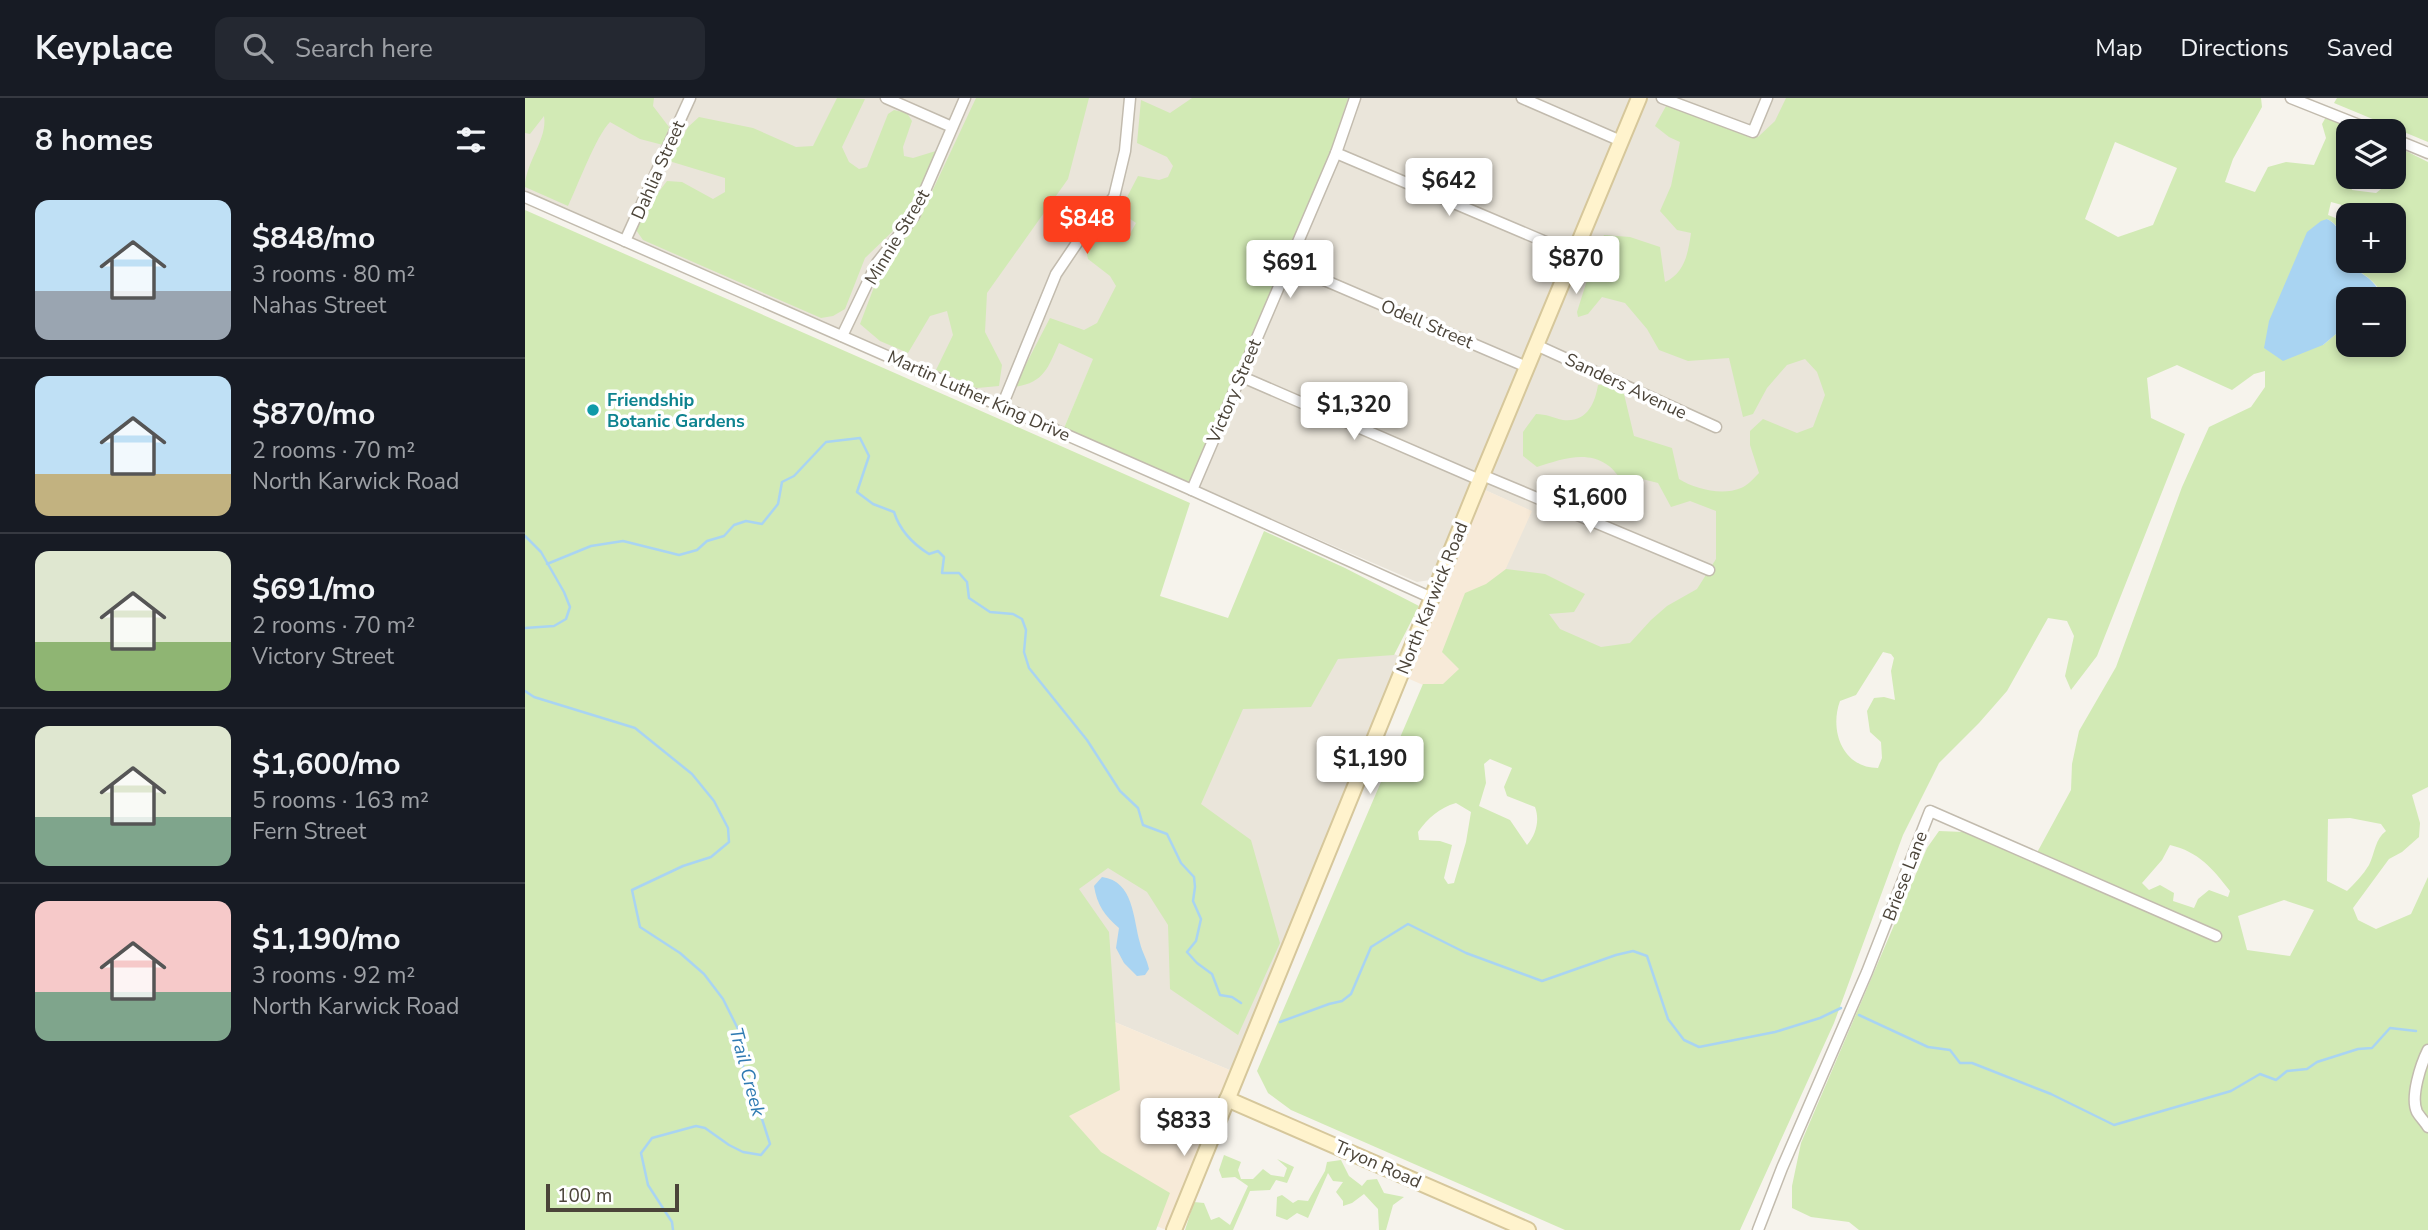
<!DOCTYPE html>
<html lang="en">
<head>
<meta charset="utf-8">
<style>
	:root { --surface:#171b24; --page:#242831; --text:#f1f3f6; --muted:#9ea1a6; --line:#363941; --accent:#fc3f1d }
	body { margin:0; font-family:"Nunito Sans",sans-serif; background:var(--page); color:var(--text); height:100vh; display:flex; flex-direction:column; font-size:26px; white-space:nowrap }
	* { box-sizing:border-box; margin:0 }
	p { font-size:23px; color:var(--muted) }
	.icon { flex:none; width:38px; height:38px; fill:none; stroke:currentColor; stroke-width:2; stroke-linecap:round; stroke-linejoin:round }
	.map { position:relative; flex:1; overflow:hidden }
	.drawer { display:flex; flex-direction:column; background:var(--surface); width:525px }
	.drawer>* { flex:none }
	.controls { position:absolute; left:1811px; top:21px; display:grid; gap:14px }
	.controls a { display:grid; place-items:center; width:70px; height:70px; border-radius:14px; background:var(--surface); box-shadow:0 4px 10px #0003; font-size:35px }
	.scale { position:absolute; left:21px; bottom:18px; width:133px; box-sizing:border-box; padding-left:7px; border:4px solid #4b4439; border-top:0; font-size:19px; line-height:24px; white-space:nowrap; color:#4b4439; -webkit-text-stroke:5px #fff; paint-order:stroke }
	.price { position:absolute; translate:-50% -60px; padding:0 16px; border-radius:7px; background:#fff; color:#222; font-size:23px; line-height:46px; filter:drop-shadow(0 2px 4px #0008) }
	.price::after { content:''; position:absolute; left:50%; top:42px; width:21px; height:16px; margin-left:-10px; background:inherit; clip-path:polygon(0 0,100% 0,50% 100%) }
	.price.selected { background:var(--accent); color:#fff }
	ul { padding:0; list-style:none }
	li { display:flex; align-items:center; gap:21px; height:175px; padding:0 35px }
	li+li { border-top:2px solid var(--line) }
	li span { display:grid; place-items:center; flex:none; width:196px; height:140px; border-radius:14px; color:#555 }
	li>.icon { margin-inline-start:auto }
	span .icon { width:84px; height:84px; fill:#fffc; stroke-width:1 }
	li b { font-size:30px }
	h2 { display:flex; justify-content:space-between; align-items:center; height:84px; padding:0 35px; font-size:30px }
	header { display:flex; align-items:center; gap:42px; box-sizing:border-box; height:98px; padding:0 35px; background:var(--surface); border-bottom:2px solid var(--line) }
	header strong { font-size:33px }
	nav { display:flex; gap:38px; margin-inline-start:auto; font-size:24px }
	.search { width:490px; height:63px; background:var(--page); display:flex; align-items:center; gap:18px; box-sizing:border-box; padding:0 24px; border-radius:14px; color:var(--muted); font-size:26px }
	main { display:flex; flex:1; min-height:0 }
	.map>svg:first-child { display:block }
</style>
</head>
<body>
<header>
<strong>Keyplace</strong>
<div class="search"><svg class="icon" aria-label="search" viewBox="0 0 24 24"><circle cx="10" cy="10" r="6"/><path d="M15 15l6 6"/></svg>Search here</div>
<nav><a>Map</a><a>Directions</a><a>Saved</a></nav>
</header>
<main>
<section class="drawer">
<h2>8 homes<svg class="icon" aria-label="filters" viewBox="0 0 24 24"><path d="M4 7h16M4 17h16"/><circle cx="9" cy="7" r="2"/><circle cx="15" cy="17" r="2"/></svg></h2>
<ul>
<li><span style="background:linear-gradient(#bfe0f5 65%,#9aa5b1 0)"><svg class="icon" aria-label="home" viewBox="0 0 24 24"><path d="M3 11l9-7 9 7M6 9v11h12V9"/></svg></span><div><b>$848/mo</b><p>3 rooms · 80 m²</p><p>Nahas Street</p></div></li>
<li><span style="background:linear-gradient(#bfe0f5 70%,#c2b280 0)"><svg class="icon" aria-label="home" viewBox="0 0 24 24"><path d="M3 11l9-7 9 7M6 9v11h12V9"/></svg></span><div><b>$870/mo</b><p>2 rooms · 70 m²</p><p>North Karwick Road</p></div></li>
<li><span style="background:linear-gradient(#dfe7d0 65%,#8fb573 0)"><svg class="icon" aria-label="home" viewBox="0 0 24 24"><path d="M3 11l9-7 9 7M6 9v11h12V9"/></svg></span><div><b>$691/mo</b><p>2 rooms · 70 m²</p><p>Victory Street</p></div></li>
<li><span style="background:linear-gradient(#dfe7d0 65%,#7fa58c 0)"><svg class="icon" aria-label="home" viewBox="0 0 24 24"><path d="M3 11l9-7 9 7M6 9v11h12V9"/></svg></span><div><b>$1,600/mo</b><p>5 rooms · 163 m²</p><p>Fern Street</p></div></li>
<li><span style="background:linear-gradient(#f6c9c9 65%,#7fa58c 0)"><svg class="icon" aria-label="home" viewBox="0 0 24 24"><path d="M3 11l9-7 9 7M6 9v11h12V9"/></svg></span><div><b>$1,190/mo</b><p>3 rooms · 92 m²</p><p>North Karwick Road</p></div></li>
</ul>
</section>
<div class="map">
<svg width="1903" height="1132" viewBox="0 0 1903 1132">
	<rect width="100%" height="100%" fill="#f6f3ec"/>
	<!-- residential -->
	<g fill="#eae5da">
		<path d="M0 0H1106L905 482 892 484 664 385 739 212 613 157 539 330 0 95Z"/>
		<path d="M1119 0H1288L1367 190 1162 647 946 547 1006 413 960 392Z"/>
		<path d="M735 499 876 559 707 973 537 902 538 788Z"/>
	</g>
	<!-- commercial -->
	<g fill="#f7ead8">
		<path d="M960 392 1007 413 946 547 928 600 882 580Z"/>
		<path d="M537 902 707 973 641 1132 470 1060Z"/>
	</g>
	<!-- green -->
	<g fill="#d2eab5" fill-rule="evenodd">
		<path d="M0 0H129L128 8 144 29 138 47 115 41 85 24C71 38 53 87 43 108L0 89C0 65 23 41 19 18L5 36 0 35Z"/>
		<path d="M312 0 340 1 317 49 324 64 334 71 342 69 363 16 369 12 382 15 387 23 378 49 379 58 388 60 414 52 402 80 367 134 340 160 320 211 308 218 296 220 118 142 111 132 126 104 142 83 157 84 188 101 200 94V80L144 63 163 29 174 19 228 30 271 49 288 48Z"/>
		<path d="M451 0H564L543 81 462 195 460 234 477 267 474 288 452 290 411 272 428 237 422 213 405 218 383 255 355 243 335 226 360 160 396 117Z"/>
		<path d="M667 0H823L803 62 664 385 539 330 568 261 534 245C523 270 519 285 489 289L525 220 559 232 572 225 591 188 585 178 563 161 560 148 570 133 602 141 611 125 598 116 601 101 613 78 634 82 643 79 648 68 642 59 612 45 616 2 645 15Z"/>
		<path d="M1261 0H1736L1737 9 1708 61 1700 84 1730 94 1743 69 1761 64 1789 67 1801 40 1797 26 1801 19 1824 30V79L1827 92 1851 95 1869 81 1876 66 1869 57 1871 48 1903 64V689L1887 697 1895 725 1894 739 1877 754 1864 761 1828 810 1833 822 1851 831 1886 816 1903 779V1132H1334L1324 1124 1286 1119 1267 1110V1088L1276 1045 1402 750 1414 733 1439 734 1508 762 1546 692 1547 666 1554 633 1591 569 1657 389 1684 329 1726 309 1740 289V273L1729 276 1707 292 1652 267 1622 280 1626 320 1660 336 1572 558 1546 592 1540 578 1549 538 1542 523 1523 520 1482 593 1454 625 1414 665 1378 737 1309 925 1215 1132H1040L766 1012 743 995 732 973 898 586H918L934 571 917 554 940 495 961 486 981 471 1020 476 1060 496 1049 514 1024 516 1035 531 1076 549 1105 545 1126 522 1142 508 1172 491 1191 461V413L1165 403 1146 409 1133 385 1117 381 1100 386C1094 379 1088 370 1081 366 1060 352 1034 362 1012 369L998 358V334L1011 316C1021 316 1029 320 1038 322 1061 325 1070 306 1073 287L1087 286 1099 296 1109 338 1147 350 1154 381C1170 391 1197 398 1216 390 1222 388 1229 380 1234 375L1225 347V333L1238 321 1272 335 1288 329 1300 297 1292 274 1280 261 1262 267 1242 290 1228 316 1218 319 1204 260 1163 263 1134 252 1122 231 1100 205 1077 199 1063 216 1053 219 1052 214 1070 157 1079 137 1105 139 1135 149 1140 184C1160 175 1163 155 1166 135L1152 132 1135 113 1146 88 1155 44 1144 39 1130 28 1141 8 1233 39 1250 23ZM1590 44 1652 70 1628 127 1593 139 1560 121ZM1806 104 1854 117H1869V122L1881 126 1869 140V163H1824L1823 125 1803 117ZM1802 121C1821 129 1813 151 1825 165 1834 176 1843 176 1854 191L1848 201H1869V247H1824L1823 226 1798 247ZM1358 554 1366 556 1369 560 1366 573 1370 602 1359 599 1349 600 1342 613 1345 634 1356 644 1357 660 1353 670C1318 670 1304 633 1315 603L1331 597ZM965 661 987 670 979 689 982 698 1010 709C1015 722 1011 737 1002 747L985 722 954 708 961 685 959 666ZM931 705 946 714 941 744 929 785 923 786 919 780 927 747 915 743 894 742 893 734C903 720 914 710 931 705ZM1825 720 1856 726 1861 733C1850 741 1850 755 1844 767 1838 777 1830 785 1822 793L1802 783 1803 721ZM1645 747C1674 754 1687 770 1705 793L1703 799 1684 792 1673 801 1669 810 1648 803 1649 795 1635 787 1624 792 1617 785 1637 762ZM1759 802 1789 812 1765 858 1722 852 1713 818Z"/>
		<path d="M1812 0H1903V44L1809 5Z"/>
		<path d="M0 112 665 405 635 498 703 520 739 433 820 470 894 508 869 557 813 561 786 609 718 611 676 706 726 742 755 845 713 937 645 891 643 827 622 794 583 770 554 791 584 834 595 992 544 1018 576 1054 645 1095 631 1132H0Z"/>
		<path d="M699 1057 716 1064 713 1072 716 1081H728L738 1071 746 1077 759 1079 762 1070 752 1061 769 1069 762 1085 751 1082 745 1092 725 1093 708 1132H660L669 1104 679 1105 686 1122 694 1119 705 1127 723 1088 710 1079 697 1080 694 1072Z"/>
		<path d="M816 1062 824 1078 837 1088 842 1082 852 1081 859 1095 879 1099 868 1107 861 1132H854L853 1111 839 1096 827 1105 818 1108V1103L811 1094 818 1084 808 1083 803 1075 783 1120 772 1115 762 1122 751 1118 752 1099 757 1097 768 1105 773 1102 783 1103 800 1073 802 1064Z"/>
	</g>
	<!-- water -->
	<g fill="#a9d4f2">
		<path d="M1802 121C1821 130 1813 151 1825 165 1834 176 1843 176 1854 192L1848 201H1824L1823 226 1798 247 1758 263 1739 250 1744 223 1782 134 1796 123Z"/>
		<path d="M577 779C609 783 608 821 615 845 617 854 622 861 624 871L620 877 612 878 599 865 591 850 594 830C580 818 572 807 569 788Z"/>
	</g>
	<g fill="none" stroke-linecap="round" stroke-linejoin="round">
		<!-- stream -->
		<g stroke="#a9d4f2" stroke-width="2.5">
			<path d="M0 438 16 454 39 494 45 509 41 521 29 528 0 530"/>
			<path d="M22 466 66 448 98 443 154 457 172 452 182 443 199 438 209 427 221 423 237 426 253 406 257 384 269 378 301 344 335 340 344 358 332 394 348 406 369 414C375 433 388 446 404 456L413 453 419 459 417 475H434L442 484 444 500 465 514 488 516 497 521 501 532 499 554 504 570 562 642 595 693 613 710 618 727 642 736 656 765 669 779 670 789 668 803 676 821 671 843 662 854 672 865 687 876 695 897 707 899 716 905"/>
			<path d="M0 593 9 599 110 630 167 676 189 703 203 730 204 744 186 759 158 768 107 792 115 829 155 855 179 876 198 901 215 935 218 969 226 1005 237 1021 245 1046 236 1057 218 1054 204 1047 180 1030 171 1028 127 1040 116 1055 123 1087 147 1124 148 1132"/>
			<path d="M1334 917 1403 949 1425 952 1435 965H1447L1526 996 1589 1027 1706 993 1735 976 1751 982 1762 973 1782 971 1792 964 1833 951 1847 950 1865 930 1891 933"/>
			<path d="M755 924 804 906 817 903 826 896 846 849 883 826 941 855 1017 883 1091 857 1108 853 1122 858 1143 921 1159 942 1174 949 1250 934 1295 920 1316 910"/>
		</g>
		<defs>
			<g id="street">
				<path d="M361 0 427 29"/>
				<path d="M997 0 1096 43"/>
				<path d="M1137 0 1228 34 1242 0"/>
				<path d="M1766 0 1849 33"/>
				<path d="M1869 41 1903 55"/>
				<path d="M811 55 1049 156"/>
				<path d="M0 99 667 392 907 500"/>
				<path d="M100 143 165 0"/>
				<path d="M764 167 1002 269"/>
				<path d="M317 238 352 165 389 118 440 0"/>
				<path d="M1011 247 1191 329"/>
				<path d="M715 278 955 382"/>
				<path d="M477 308 531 176 558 136 589 99 600 53 605 0"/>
				<path d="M957 377 1184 472"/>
				<path d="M667 392 811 55 830 0"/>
				<path d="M1903 952C1896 966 1885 999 1892 1014 1895 1019 1900 1024 1903 1029"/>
				<path d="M1233 1132 1257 1070 1342 874 1405 713 1691 838"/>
			</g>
			<g id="secondary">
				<path d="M702 1001 1003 1132"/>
				<path d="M649 1132 955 382 1114 0"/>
			</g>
		</defs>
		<!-- street casing -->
		<use href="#street" stroke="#c2bbae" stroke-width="13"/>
		<!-- secondary casing -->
		<use href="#secondary" stroke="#d6c79b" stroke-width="18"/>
		<!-- street -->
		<use href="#street" stroke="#fff" stroke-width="10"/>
		<!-- secondary -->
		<use href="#secondary" stroke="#fff3cd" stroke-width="14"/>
	</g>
	<!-- markers -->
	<circle fill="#0f9aa8" stroke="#fff" stroke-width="2.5" cx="68" cy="312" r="7"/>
	<g text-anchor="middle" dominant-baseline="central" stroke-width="7" stroke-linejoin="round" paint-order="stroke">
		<!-- street labels -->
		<g font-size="18" fill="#4b4439" stroke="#fff">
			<text transform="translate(133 72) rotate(-66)">Dahlia Street</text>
			<text transform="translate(372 139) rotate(-59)">Minnie Street</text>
			<text transform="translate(902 226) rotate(23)">Odell Street</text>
			<text transform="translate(1101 288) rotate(25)">Sanders Avenue</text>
			<text transform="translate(709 293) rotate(-67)">Victory Street</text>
			<text transform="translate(454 298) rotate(24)">Martin Luther King Drive</text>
			<text transform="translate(907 500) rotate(-68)">North Karwick Road</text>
			<text transform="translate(1380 778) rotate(-69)">Briese Lane</text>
			<text transform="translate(853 1066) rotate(24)">Tryon Road</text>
		</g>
		<!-- culture labels -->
		<g font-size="18" font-weight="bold" fill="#0d838f" stroke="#fff" text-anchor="start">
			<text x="82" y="302">Friendship<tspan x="82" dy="21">Botanic Gardens</tspan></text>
		</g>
		<!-- water labels -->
		<g font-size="19" font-style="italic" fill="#2e7ab2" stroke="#fff">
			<text transform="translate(222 974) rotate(75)">Trail Creek</text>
		</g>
	</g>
</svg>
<div class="controls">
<a><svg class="icon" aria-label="layers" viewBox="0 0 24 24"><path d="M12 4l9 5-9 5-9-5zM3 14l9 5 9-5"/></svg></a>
<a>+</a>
<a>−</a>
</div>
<div class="scale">100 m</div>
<b class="price" style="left:924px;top:120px">$642</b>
<b class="price selected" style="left:562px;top:158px">$848</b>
<b class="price" style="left:1051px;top:198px">$870</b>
<b class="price" style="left:765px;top:202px">$691</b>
<b class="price" style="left:829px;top:344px">$1,320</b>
<b class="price" style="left:1065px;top:437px">$1,600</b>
<b class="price" style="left:845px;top:698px">$1,190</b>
<b class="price" style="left:659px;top:1060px">$833</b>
</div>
</main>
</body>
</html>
